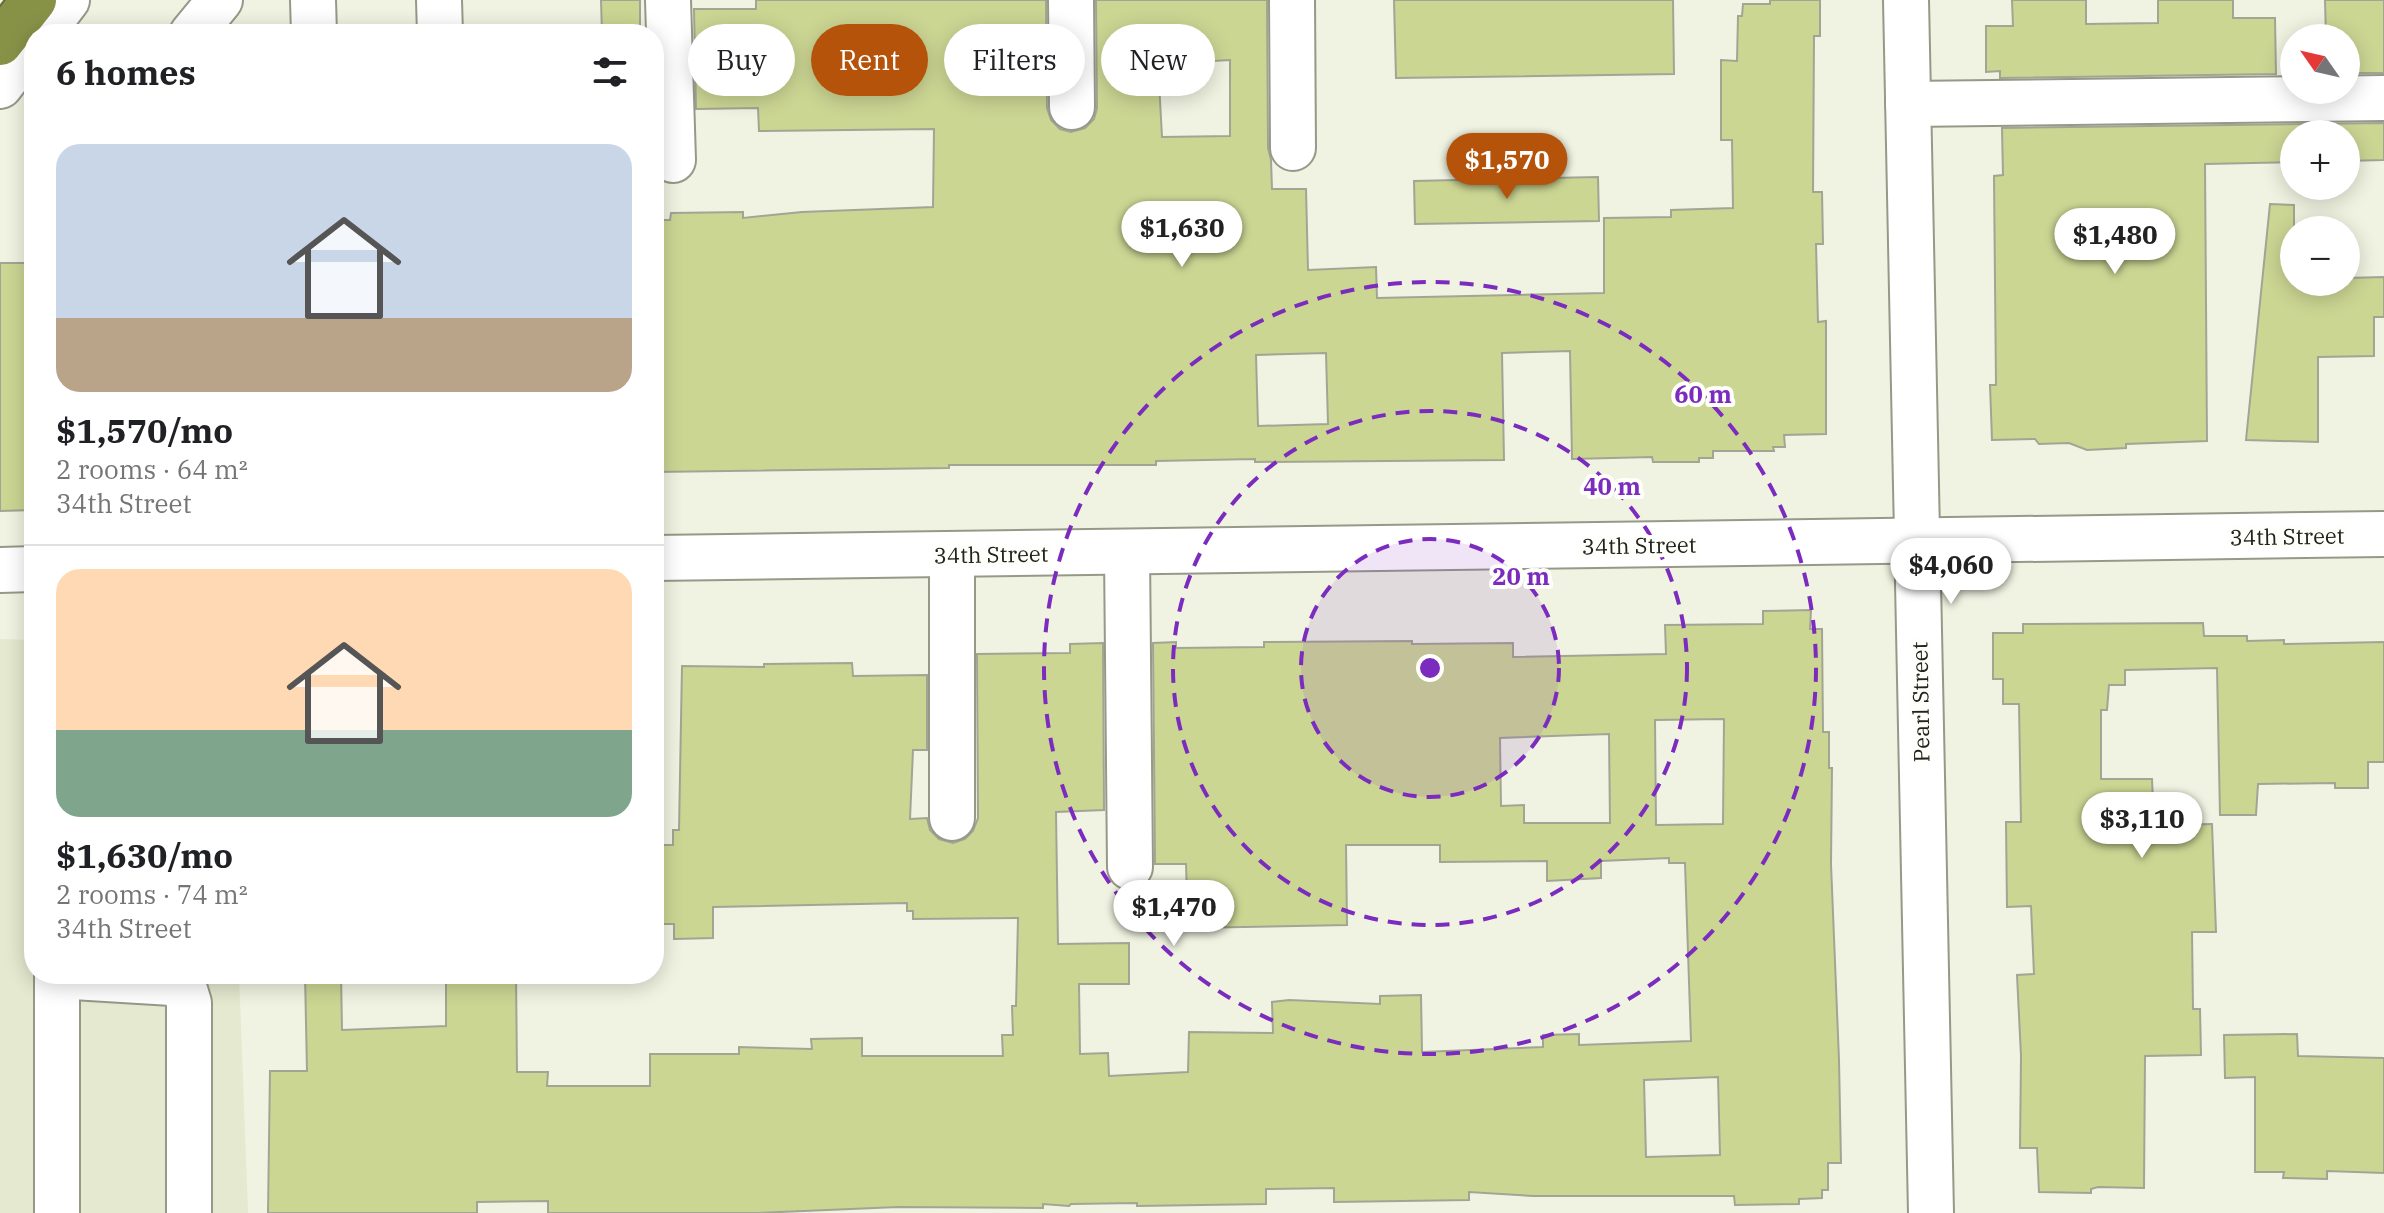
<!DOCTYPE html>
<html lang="en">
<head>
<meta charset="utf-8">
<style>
	:root { --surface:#fff; --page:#f6f6f6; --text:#202124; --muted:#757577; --line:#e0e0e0; --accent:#b45309 }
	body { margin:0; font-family:"IBM Plex Serif",serif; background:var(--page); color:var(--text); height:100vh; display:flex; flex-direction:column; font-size:30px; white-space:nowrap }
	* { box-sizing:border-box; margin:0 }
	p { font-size:26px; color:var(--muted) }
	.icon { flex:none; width:44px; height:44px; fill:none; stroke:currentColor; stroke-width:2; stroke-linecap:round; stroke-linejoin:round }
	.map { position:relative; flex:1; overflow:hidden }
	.drawer { position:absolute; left:24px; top:24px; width:640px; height:960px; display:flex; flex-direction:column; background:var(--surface); border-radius:32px; box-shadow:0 4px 20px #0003 }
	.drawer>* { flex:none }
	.top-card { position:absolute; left:688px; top:24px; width:760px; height:72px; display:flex; gap:16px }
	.needle { width:52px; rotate:304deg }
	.tools { position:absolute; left:2280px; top:24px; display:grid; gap:16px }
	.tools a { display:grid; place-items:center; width:80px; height:80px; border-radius:50%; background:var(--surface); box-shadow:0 4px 20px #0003; font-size:40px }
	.price { position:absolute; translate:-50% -68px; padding:0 18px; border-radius:28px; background:#fff; color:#222; font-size:26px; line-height:52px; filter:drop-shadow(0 2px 4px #0008) }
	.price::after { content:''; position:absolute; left:50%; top:48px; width:24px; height:18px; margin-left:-12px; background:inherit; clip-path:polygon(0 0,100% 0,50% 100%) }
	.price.current { background:var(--accent); color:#fff }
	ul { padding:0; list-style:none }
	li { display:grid; align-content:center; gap:16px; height:424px; padding:0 32px }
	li+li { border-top:2px solid var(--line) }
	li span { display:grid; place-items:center; height:248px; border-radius:24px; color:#555 }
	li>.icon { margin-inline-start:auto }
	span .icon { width:144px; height:144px; fill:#fffc; stroke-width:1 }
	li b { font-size:34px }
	h2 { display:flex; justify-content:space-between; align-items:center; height:96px; padding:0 32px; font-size:34px }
	.chip { padding:0 28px; border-radius:36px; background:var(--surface); box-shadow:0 4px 20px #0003; font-size:28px; line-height:72px }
	.chip.current { background:var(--accent); color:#fff }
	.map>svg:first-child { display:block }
</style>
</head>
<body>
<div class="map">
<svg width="2384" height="1213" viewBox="0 0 2384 1213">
	<rect width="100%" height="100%" fill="#f0f3e1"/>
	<!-- built -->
	<path fill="#e4e9cf" d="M0 639 34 640V974H239L248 1213H0Z"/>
	<!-- building -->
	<g fill="#ccd693" stroke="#a2a594" stroke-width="2" fill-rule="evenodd">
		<path d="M601 0H640V34H602Z"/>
		<path d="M756 0H1046L1047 108 1051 120 1060 129 1071 132 1085 128 1094 119 1097 108 1096 0H1267L1268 148 1271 160 1272 189H1306L1308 270 1376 267 1377 298 1604 293V218L1671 217V210L1733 208 1732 140H1721V60L1737 61 1738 16H1742L1743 4H1770V0H1820V36H1814L1813 192H1822L1823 244H1816L1818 322 1826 321V434L1784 435 1785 447H1773L1774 451H1713V458H1699V462H1653L1652 457 1572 459 1570 351 1502 353 1504 460 1255 462V459L1156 461V465H949V468L654 472V220H670L671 213 743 212V218L802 212 933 207 934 129 759 131 758 108 696 109 694 9H756ZM1230 60V136L1162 137 1158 64ZM1326 353 1328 424 1258 426 1256 355Z"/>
		<path d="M1394 0H1673L1674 74 1396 78Z"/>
		<path d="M2012 0H2086V24L2158 23V0H2233V18H2275L2276 74 2000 78V71L1986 72V26H2013Z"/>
		<path d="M2325 0H2384V73H2346V38H2326Z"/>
		<path d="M2384 123V160L2346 161V134H2294V162L2205 164 2207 441 2126 444V448L2087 450 2069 443 2039 444 2035 439 1992 440 1990 385H1996L1994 176 2003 175 2002 128Z"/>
		<path d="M1598 177 1599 221 1415 224 1414 181Z"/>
		<path d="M2270 204 2294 205V282H2346V278L2384 277V317H2374V356L2318 357V442L2246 440Z"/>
		<path d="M0 263H34V510L0 511Z"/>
		<path d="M1811 610 1810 629H1822L1823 732H1829V768H1832L1831 864 1839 1060 1841 1163H1828V1190H1822V1198L1799 1199V1204L1735 1205 1734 1196H1533L1469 1192V1200L1334 1202V1188L1266 1189V1204L1137 1206V1203L1071 1204 1069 1206 1043 1204V1208L898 1207 757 1213H548V1201L477 1202V1213H268L270 1071H307L305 974H341L342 1030 446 1026V974H516L517 1072H548L547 1086H650V1054H739V1047L812 1049 811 1039 862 1038V1056H1003L1002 1035H1013L1012 1006H1016L1018 918 913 919V911H907V903L713 907V938L674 939V924H654V845H673V830H679L682 666 764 667V664L852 663 853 676 927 675V750H913L910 819 927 818 930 830 939 839 953 843 965 839 973 831 978 818 977 654 1070 653V644L1103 643 1104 810 1056 812 1058 944 1129 943V984H1079L1080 1054 1108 1053 1109 1076 1188 1072 1189 1032 1273 1033 1272 1002 1289 1000 1380 1004V996L1421 995 1422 1052 1543 1047V1035L1579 1034V1045L1691 1041 1685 863H1669V858L1601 861V878L1547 881V861L1440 862V845H1346L1347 925 1188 928 1186 864H1155L1153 643 1176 642V648L1264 647V642L1412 641V644L1513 643V657L1666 654 1665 625 1763 624V611ZM1724 719 1723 824 1656 825 1655 720ZM1609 734 1610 823H1524V805L1501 806 1500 738ZM1718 1077 1720 1155 1646 1157 1644 1080Z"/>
		<path d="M2203 623 2204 636H2247V641L2284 640V644L2384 642V762H2368V788H2335V783L2258 784 2256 815H2220L2217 668 2125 670V685H2109L2107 710H2101V779H2152L2154 825 2212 824 2216 932H2192L2193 1009H2200L2201 1055 2145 1056 2144 1188 2098 1187 2091 1189V1193L2039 1192 2037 1148H2020L2021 1056 2017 975 2034 974 2031 906 2007 907 2006 822H2021L2019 704H2003V679H1993V633H2023V624Z"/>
		<path d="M2297 1034 2298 1056 2384 1058V1173L2327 1171V1179L2283 1178 2284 1172H2255V1077L2225 1078 2224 1035Z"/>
	</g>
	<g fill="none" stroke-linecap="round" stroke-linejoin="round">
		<defs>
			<g id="minor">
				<path d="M313 0 314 34"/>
				<path d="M439 0 440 34"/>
				<path d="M668 0 673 160"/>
				<path d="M1071 0 1072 107"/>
				<path d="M1292 0 1293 148"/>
				<path d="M1906 0 1931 1213"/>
				<path d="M41 34 67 0"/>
				<path d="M192 34 220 0"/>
				<path d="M0 86 34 42"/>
				<path d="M1908 104 2384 98"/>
				<path d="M1127 552 1130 867"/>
				<path d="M952 555V818"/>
				<path d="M654 558 2384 534"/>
				<path d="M0 570 34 569"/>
				<path d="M57 976 172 983 185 990 189 1003V1213"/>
				<path d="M57 1213V974"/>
			</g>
			<path id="highway" d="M0 43 34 0"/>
		</defs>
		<!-- minor casing -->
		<use href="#minor" stroke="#969988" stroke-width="48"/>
		<!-- highway casing -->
		<use href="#highway" stroke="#646b38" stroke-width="48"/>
		<!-- minor -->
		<use href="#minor" stroke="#fff" stroke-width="44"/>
		<!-- highway -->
		<use href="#highway" stroke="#889247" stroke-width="44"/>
	</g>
	<!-- distance rings -->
	<circle cx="1430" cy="668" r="129" fill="#7b2cbf" fill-opacity=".12"/>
	<g fill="none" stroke="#7b2cbf" stroke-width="4" stroke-dasharray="14 10">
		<circle cx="1430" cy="668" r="129"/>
		<circle cx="1430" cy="668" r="257"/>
		<circle cx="1430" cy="668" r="386"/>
	</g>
	<g text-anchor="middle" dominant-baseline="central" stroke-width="8" stroke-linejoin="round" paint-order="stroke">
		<!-- street labels -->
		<g font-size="22" fill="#22231c" stroke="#fefffb">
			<text transform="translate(2287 536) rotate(-1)">34th Street</text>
			<text transform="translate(1639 545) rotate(-1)">34th Street</text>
			<text transform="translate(991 554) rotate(-1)">34th Street</text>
			<text transform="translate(1920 702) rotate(-91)">Pearl Street</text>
		</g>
	</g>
	<circle cx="1430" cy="668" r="12" fill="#7b2cbf" stroke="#fefffb" stroke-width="4"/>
	<g font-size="24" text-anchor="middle" font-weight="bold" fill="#7b2cbf" stroke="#fefffb" stroke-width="8" stroke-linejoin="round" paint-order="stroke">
		<text x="1703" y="403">60 m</text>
		<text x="1612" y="495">40 m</text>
		<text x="1521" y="585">20 m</text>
	</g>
</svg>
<div class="tools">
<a><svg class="needle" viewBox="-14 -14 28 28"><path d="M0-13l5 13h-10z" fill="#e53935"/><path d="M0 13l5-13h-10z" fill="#757577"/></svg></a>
<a>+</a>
<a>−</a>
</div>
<b class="price current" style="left:1507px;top:201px">$1,570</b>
<b class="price" style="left:1182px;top:269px">$1,630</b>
<b class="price" style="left:2115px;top:276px">$1,480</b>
<b class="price" style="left:1951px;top:606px">$4,060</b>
<b class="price" style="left:2142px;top:860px">$3,110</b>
<b class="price" style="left:1174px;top:948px">$1,470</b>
<div class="top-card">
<a class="chip">Buy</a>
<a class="chip current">Rent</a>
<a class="chip">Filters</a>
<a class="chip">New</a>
</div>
<section class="drawer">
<h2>6 homes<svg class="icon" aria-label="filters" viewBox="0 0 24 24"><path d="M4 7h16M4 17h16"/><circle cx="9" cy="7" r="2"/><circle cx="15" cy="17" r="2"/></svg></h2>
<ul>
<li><span style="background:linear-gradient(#c9d6e8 70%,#b9a48a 0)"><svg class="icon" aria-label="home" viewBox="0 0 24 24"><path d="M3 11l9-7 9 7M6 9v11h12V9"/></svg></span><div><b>$1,570/mo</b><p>2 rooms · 64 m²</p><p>34th Street</p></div></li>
<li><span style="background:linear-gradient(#ffd9b3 65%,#7fa58c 0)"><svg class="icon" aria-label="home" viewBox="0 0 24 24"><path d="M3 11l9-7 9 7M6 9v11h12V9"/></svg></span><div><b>$1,630/mo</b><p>2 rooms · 74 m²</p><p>34th Street</p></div></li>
</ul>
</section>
</div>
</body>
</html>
